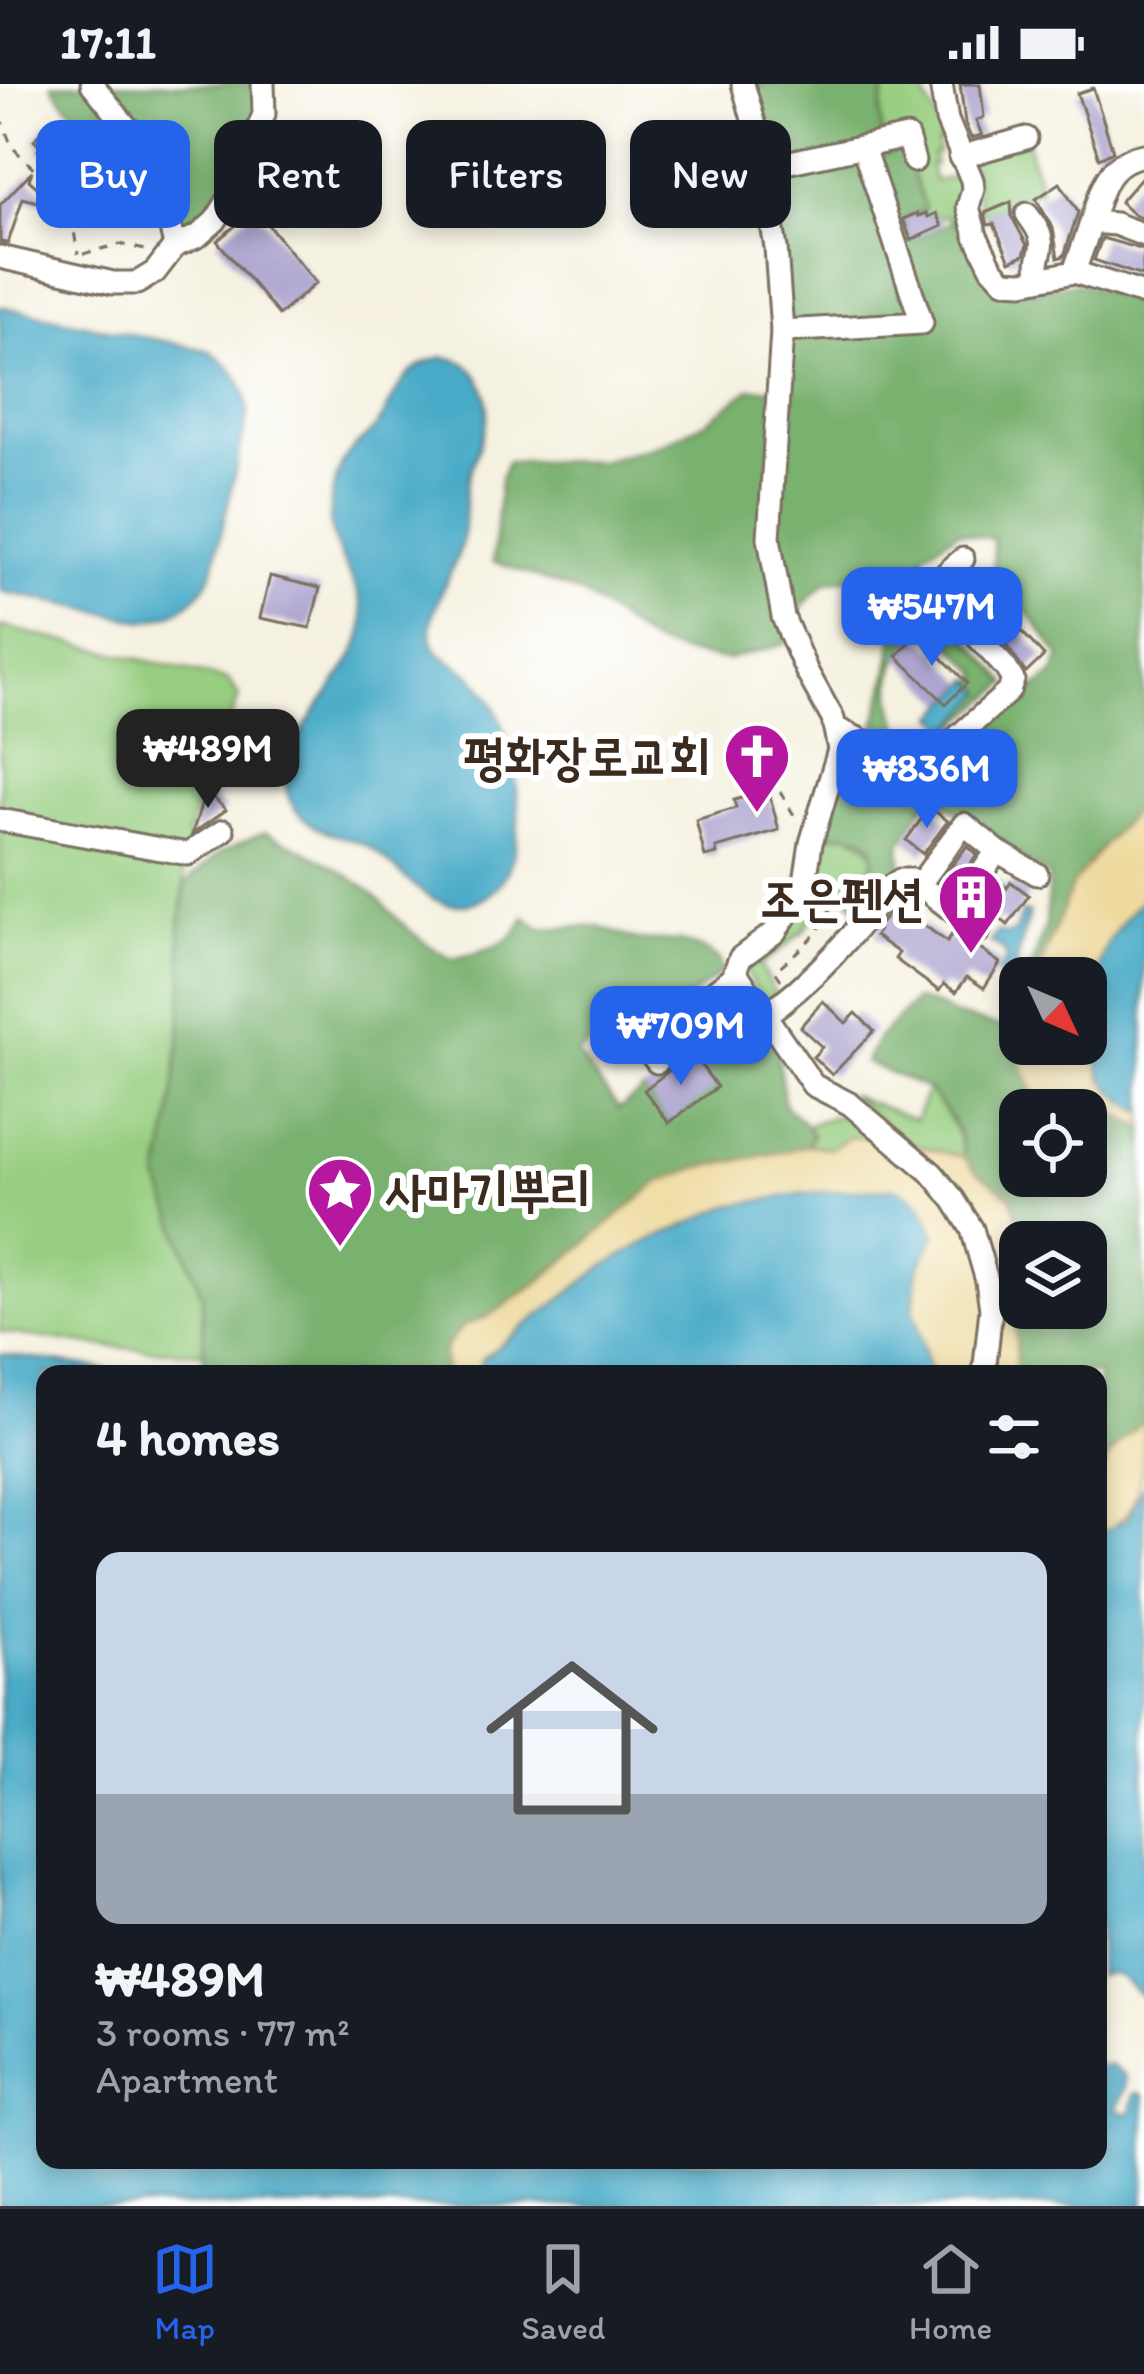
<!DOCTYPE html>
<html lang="en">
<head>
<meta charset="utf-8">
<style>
	:root { --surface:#171b24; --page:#242831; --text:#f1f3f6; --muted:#9ea1a6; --line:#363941; --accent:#2563eb }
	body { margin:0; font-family:Itim,"Poor Story",sans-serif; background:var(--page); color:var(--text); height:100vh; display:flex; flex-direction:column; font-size:45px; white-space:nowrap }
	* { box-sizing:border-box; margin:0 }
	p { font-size:39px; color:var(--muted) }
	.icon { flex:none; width:66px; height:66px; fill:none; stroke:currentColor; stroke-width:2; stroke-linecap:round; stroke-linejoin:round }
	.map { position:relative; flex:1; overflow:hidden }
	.details { position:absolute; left:36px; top:1281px; width:1071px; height:804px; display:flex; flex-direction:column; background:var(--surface); border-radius:24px; box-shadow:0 6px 18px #0003 }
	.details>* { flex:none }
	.banner { position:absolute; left:36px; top:36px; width:1074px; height:108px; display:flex; gap:24px }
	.needle { width:78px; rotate:134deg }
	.tools { position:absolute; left:999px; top:873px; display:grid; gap:24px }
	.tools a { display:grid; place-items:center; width:108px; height:108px; border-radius:24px; background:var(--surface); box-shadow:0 6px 18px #0003; font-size:60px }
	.price { position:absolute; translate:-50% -102px; padding:0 27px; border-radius:24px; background:var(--accent); color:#fff; font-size:39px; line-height:78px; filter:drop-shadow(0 3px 6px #0008) }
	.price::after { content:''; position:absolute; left:50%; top:72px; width:36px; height:27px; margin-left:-18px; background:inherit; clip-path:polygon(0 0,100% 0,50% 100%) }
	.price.active { background:#222; color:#fff }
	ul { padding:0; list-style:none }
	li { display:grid; align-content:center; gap:24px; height:636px; padding:0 60px }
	li span { display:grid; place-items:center; height:372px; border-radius:24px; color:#555 }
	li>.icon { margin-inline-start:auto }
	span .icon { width:216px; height:216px; fill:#fffc; stroke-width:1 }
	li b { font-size:51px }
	h2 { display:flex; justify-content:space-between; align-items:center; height:144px; padding:0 60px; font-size:51px }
	.pill { padding:0 42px; border-radius:24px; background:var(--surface); box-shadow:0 6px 18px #0003; font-size:42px; line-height:108px }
	.pill.active { background:var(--accent); color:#fff }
	.status { display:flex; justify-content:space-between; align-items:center; height:84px; padding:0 60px; background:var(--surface); direction:ltr }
	.status svg { height:33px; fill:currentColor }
	.tabs { display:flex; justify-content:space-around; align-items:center; height:168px; border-top:3px solid var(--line); background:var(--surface); font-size:33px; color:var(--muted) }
	.tabs a { display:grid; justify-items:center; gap:6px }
	.tabs .active { color:var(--accent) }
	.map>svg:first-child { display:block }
</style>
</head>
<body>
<div class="status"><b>17:11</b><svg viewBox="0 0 49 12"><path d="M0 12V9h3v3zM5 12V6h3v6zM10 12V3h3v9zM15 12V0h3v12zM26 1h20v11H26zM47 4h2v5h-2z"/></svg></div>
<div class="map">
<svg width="1144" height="2122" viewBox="0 0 1144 2122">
	<rect width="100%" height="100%" fill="#fff"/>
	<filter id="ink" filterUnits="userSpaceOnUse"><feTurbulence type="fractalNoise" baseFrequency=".00833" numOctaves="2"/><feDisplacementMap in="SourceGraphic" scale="24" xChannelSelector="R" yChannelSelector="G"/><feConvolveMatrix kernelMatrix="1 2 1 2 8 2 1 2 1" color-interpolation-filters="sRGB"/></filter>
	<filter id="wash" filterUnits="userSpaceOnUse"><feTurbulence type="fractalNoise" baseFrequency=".004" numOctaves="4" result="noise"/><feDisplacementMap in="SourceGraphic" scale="48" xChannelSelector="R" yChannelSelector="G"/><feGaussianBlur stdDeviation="2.7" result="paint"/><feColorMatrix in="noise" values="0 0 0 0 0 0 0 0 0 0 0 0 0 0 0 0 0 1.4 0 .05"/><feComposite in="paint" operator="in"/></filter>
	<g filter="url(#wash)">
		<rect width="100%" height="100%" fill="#f5f1e0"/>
		<!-- green -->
		<g fill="#97ce80" stroke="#697c4f" stroke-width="3">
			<path d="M885 0H922L926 15 948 56 937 59 939 69 933 71 935 80 930 81 934 97 957 92 961 106V133L951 138 947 131 938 135 935 130 928 133 925 129 918 132 917 129 924 124 905 67 884 72C878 47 881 25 885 0Z"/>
			<path d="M1027 57 1040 106 981 131 970 76Z"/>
			<path d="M0 542 228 596 239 613 188 748 180 845 183 899 180 955 171 1034 159 1095 202 1212 204 1269 107 1263 0 1248Z"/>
			<path d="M847 749C884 764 884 789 847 803L845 810 828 804 805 846 760 882 776 911 763 922 744 883 769 859 820 752Z"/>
			<path d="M928 1005C945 1028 959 1044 964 1073L907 1059 848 1010 915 1036Z"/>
			<path d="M849 1032 882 1054 841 1057 832 1064 807 1061 812 1051 806 1042 830 1033Z"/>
		</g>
		<!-- forest -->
		<g fill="#79b16e" stroke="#5a6e46" stroke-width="3" fill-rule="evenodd">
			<path d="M52 0H268L254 67 200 140 185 143 177 138C169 99 176 67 145 39 99 45 77 42 52 0Z"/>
			<path d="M748 0H885L880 31 884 71 904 66 925 124 902 136 911 156 961 133 1014 208 1078 199 1144 219V717L1106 757 1073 800 1039 883 1030 886 1046 841 1049 792 938 715 927 716 900 761 902 787 863 832 845 810 847 803C875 793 889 755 850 750 841 749 829 752 820 752L853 663 882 675 913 698 1053 591 1061 573 994 483 993 455 959 447 924 470 922 487 925 507 1008 599 944 652 985 608 975 598 981 590 935 546C877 560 885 631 915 669H927L911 682 879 662 874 648C880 616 905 552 885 524 876 511 860 502 846 494L825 499 804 520 785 560 727 576 688 570 652 560 582 510 493 477 500 396 507 378 601 377 659 361 706 338 750 305 786 304Z"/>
			<path d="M264 748C303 765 338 782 372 809 384 819 393 832 405 842 419 855 435 866 452 875 482 868 512 864 525 833L541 845 597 842 636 856 681 858 705 866 719 876 722 888 617 970 603 953 577 970 619 1025 644 1006 669 1038 685 974 667 952 736 898 776 961 785 1022 806 1041 812 1051 807 1061 787 1067 697 1084 659 1098 542 1195 488 1233 462 1242 444 1265 445 1290H212L204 1282 202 1212 159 1095 171 1034 180 955 183 899 180 845 186 799 219 769Z"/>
			<path d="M916 916 939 923 953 931 1009 945 1021 964V981L1049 1019 1114 1029 1144 1044V1336L1111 1369 1098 1393V1290H1017C1014 1276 1017 1263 1015 1250 1012 1222 1002 1196 1020 1171V1224H1086V1158H1023L1012 1113 974 1086 964 1073 961 1055 952 1036 928 1005 865 978 878 954ZM1020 1026H1086V1092H1020Z"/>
		</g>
		<!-- sand -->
		<g fill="#eeda9e" stroke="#94825e" stroke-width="3">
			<path d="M1144 717V813L1124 837 1102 877 1094 930 1095 966 1102 994 1135 1024 1144 1028V1044L1114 1030 1049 1019 1036 1012 1021 981V964L1009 945 1020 914V960H1086V894H1027L1030 886 1040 882 1073 800 1106 758Z"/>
			<path d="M850 1053 882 1054 964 1073 974 1086 1011 1112 1023 1155V1158H1020C1020 1173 1011 1180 1010 1194 1008 1214 1014 1232 1016 1252 1017 1265 1014 1277 1017 1290H930L913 1223 918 1184 935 1150 892 1104 844 1108 643 1160 606 1181 481 1275 478 1290H445L444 1266 462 1242 488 1233 542 1196 659 1098 697 1084 787 1067 807 1061 831 1064Z"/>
			<path d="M1144 1336C1144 1381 1144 1435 1098 1450 1098 1387 1096 1380 1144 1336Z"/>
		</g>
		<!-- water -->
		<g fill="#48abc8" stroke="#426a73" stroke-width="3">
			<path d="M0 222 210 267C234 284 247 300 248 330L212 490C196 519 177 533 144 537L0 507Z"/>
			<path d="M444 273C461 276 472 281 480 296 501 332 474 364 467 400 463 424 467 448 458 471 450 492 430 526 431 548 431 571 448 575 464 586 476 594 486 607 493 620 521 667 543 818 458 821 423 822 396 780 369 763 351 752 328 752 310 739 237 687 349 604 362 551 371 511 340 485 332 449 327 428 331 407 339 387 348 361 371 355 383 333 401 300 405 282 444 273Z"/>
			<path d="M972 595 985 608 950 645 936 632Z"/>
			<path d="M1144 813V1028C1130 1022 1107 1005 1102 991 1089 958 1093 890 1109 858 1117 842 1132 827 1144 813Z"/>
			<path d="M1022 828 1029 829 1013 894 997 890 1006 876 1004 867 990 858 997 848 1008 851 1015 847Z"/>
			<path d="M892 1104C917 1109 926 1127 935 1150L918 1185 913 1223 930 1290H478L481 1276 606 1181 643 1160 729 1122 805 1109Z"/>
			<path d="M0 1270 97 1284 121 1290H45V2076H1098V1982L1109 1981 1125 1992V2005L1116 2025 1123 2029H1131L1134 2010 1140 2009 1144 2012V2122H0Z"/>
			<path d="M1144 1401V1913C1126 1903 1122 1884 1098 1892V1450L1127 1436Z"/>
		</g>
		<g id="blocks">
			<!-- building -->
			<g fill="#ada5cf">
				<path d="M960 0H980L984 33 976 37 982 51 971 54 965 39Z"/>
				<path d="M1093 4 1113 67 1099 74 1077 9Z"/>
				<path d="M47 40 71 60 113 78 116 65 134 69 139 74 144 93 141 104 90 93 88 98 73 92 75 88 64 79 51 74 49 76 38 66 41 62 34 56Z"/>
				<path d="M32 87 29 96 60 124 23 114 8 159 0 158V121Z"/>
				<path d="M1144 90V135L1134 131 1120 118Z"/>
				<path d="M1060 99 1078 128 1064 172 1058 174 1053 144 1036 115Z"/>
				<path d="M1011 118 1012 133 1027 161 1024 171 1010 177 994 140 988 141 985 129Z"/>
				<path d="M255 125 316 199 279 231 217 157Z"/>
				<path d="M917 129 918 132 926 129 928 133 936 129 942 142 911 156 903 135Z"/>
				<path d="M1102 154 1144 166 1142 192 1094 176Z"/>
				<path d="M982 491 1003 512 996 519 1044 572 1026 589 998 550 961 512Z"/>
				<path d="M270 492 320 504 310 544 260 534Z"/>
				<path d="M918 550 967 599 946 620 897 572Z"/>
				<path d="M757 703 759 707 768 705 779 746 716 764 717 770 705 773 696 736 736 724 734 716 746 713 744 707Z"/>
				<path d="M206 706 226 726 192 750Z"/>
				<path d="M928 726 931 729 933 726 948 737 923 770 906 756Z"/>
				<path d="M967 762 977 770 955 801 944 792Z"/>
				<path d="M995 795 1007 804 1011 798 1029 811 1008 841 999 834 995 840 977 827 983 819 980 817Z"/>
				<path d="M901 813 919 826 913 833 947 858 954 847 1000 879 984 904 967 893 956 908 944 900 939 907 895 875 899 869 875 852 879 846 877 844Z"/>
				<path d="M823 917 846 939 856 929 874 947 832 991 813 973 822 963 800 943Z"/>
				<path d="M692 969 717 1003 669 1039 644 1006Z"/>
			</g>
		</g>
	</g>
	<g filter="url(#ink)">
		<use href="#blocks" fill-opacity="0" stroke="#7c7062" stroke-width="3"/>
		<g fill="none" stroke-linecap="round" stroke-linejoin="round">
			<defs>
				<g id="minor">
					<path d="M92 0 126 42 153 66 175 162"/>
					<path d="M743 0 755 42 776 164 782 247 769 454 783 533 807 588 833 635 839 666 811 759 804 805 775 848 740 874 735 887 813 1001 850 1020 932 1089 954 1116 972 1145 987 1197 991 1225 984 1290"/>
					<path d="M941 0 947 36 972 96 973 105 968 123 976 152 992 184 1004 197 1023 198 1074 188 1144 210"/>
					<path d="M960 73 1026 54"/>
					<path d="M762 84 907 53 914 77"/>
					<path d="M1027 130C1032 137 1040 147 1041 156 1044 170 1034 173 1040 193"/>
					<path d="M1091 138 1115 140 1144 151"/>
					<path d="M0 173 113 199H137L155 188 175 162 198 152 215 137 234 108 264 30 263 0"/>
					<path d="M1074 188C1079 173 1085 158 1090 142 1100 110 1105 77 1144 71"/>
					<path d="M782 247 922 239 863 63"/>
					<path d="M835 644 865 658 903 685 915 687 928 679 1009 607 1013 596 1005 583 948 521C933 496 944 491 963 475"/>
					<path d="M0 736 188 770 223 747"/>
					<path d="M919 801 964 740 997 767 1037 790"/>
					<path d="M954 828 997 767"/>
					<path d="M764 932C815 896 853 851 891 802L900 796H913L979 847"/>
					<path d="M657 978 644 961 737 890"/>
				</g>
			</defs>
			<!-- minor casing -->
			<use href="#minor" stroke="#7c7062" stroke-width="27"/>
			<!-- path -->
			<g stroke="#7c7062" stroke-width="3" stroke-dasharray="9 9" stroke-linecap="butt">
				<path d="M0 32 12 63 69 119 78 170"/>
				<path d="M83 170 120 160 149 167"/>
				<path d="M743 688 763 680 797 736"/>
				<path d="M781 896 775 887C804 861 825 848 836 809"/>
			</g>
			<!-- minor -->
			<use href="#minor" stroke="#fff" stroke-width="21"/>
		</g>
	</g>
	<!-- icons -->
	<defs>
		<symbol id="church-pin" viewBox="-11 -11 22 30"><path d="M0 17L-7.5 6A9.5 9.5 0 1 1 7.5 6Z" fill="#b5179e" stroke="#fff"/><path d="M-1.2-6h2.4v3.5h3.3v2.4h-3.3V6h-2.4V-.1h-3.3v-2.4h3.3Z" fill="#fff"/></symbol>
		<symbol id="building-pin" viewBox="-11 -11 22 30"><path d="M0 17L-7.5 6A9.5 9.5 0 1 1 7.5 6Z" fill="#b5179e" stroke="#fff"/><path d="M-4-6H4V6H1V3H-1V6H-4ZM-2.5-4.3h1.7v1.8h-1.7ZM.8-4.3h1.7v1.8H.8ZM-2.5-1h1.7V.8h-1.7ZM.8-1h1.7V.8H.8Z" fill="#fff"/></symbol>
		<symbol id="sight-pin" viewBox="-11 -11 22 30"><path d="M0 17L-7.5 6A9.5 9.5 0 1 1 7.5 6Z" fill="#b5179e" stroke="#fff"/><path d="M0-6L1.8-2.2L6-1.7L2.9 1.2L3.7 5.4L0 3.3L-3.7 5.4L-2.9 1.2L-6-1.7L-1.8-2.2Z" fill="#fff"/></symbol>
	</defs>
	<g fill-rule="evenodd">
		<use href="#church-pin" x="719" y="634" width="76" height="104"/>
		<use href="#building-pin" x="933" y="775" width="76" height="104"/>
		<use href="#sight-pin" x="302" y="1068" width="76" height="104"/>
	</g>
	<g text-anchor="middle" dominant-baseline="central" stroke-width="12" stroke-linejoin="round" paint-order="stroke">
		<!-- poi labels -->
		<g font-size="51" font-weight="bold" fill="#3b2a1e" stroke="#fff" text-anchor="end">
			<text x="710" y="672">평화장로교회</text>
			<text x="924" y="813">조은펜션</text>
			<text x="386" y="1106" text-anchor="start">사마기뿌리</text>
		</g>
	</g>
</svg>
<div class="tools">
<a><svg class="needle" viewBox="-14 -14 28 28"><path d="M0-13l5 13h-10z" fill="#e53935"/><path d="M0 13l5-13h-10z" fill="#9ea1a6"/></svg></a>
<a><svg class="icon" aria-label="locate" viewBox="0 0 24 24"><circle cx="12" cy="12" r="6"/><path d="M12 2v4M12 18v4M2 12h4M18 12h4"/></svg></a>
<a><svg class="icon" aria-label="layers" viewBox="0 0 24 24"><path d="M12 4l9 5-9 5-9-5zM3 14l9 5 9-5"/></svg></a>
</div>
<b class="price" style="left:932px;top:585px">₩547M</b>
<b class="price active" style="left:208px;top:727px">₩489M</b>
<b class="price" style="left:927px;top:747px">₩836M</b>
<b class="price" style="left:681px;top:1004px">₩709M</b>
<div class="banner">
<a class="pill active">Buy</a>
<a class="pill">Rent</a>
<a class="pill">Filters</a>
<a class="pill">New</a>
</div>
<section class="details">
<h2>4 homes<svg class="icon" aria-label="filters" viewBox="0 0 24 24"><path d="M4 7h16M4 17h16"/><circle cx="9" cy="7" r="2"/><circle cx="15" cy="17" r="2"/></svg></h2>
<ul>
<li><span style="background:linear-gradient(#c9d6e8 65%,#9aa5b1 0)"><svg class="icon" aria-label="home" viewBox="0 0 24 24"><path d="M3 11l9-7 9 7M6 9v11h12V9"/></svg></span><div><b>₩489M</b><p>3 rooms · 77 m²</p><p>Apartment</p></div></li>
</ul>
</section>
</div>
<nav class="tabs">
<a class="active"><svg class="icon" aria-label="map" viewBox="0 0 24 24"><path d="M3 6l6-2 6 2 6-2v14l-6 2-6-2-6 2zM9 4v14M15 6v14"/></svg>Map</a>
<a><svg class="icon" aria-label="saved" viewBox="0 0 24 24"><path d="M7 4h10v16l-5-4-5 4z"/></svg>Saved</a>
<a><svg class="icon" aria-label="home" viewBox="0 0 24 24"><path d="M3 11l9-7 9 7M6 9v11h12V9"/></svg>Home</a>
</nav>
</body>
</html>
